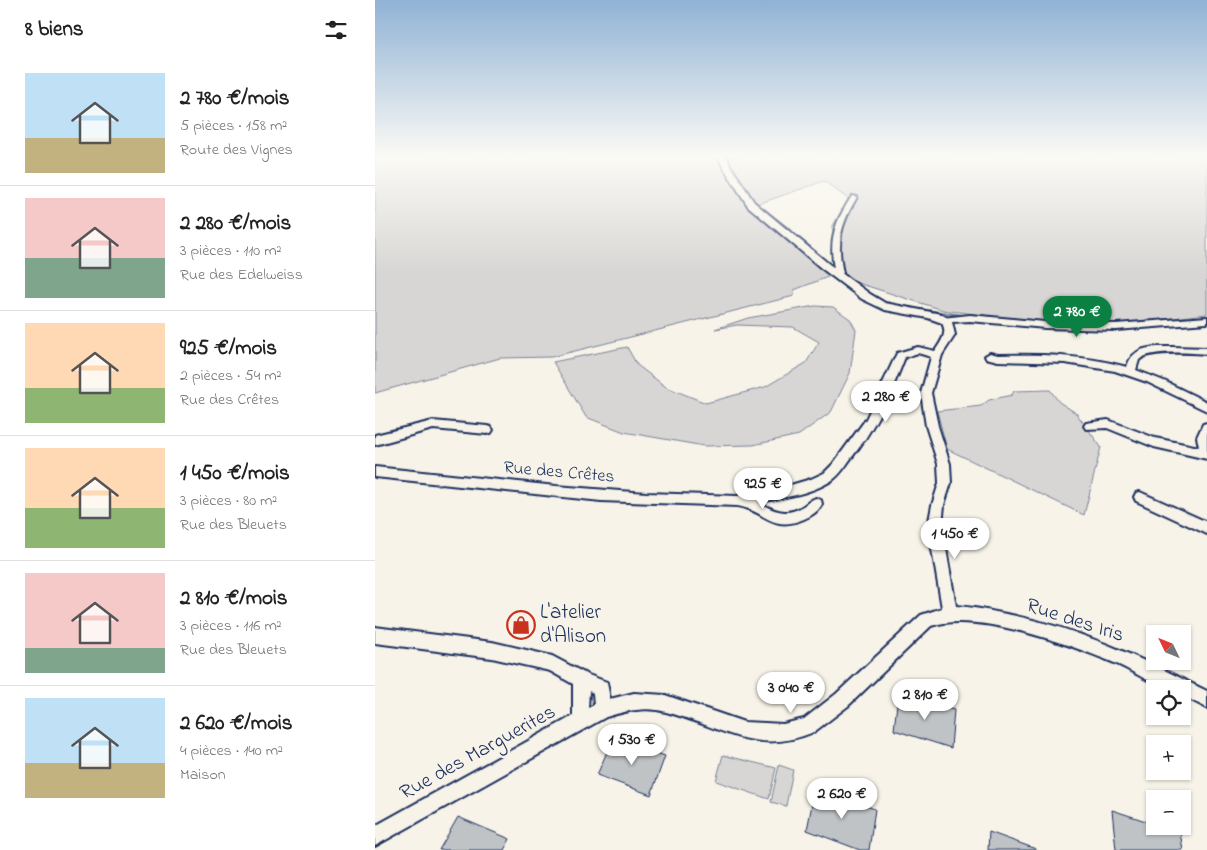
<!DOCTYPE html>
<html lang="fr">
<head>
<meta charset="utf-8">
<style>
	:root { --surface:#fff; --page:#f2f2f2; --text:#222; --muted:#767676; --line:#e0e0e0; --accent:#0b8043 }
	body { margin:0; font-family:"Indie Flower",sans-serif; background:var(--page); color:var(--text); height:100vh; display:flex; flex-direction:column; font-size:19px; white-space:nowrap }
	* { box-sizing:border-box; margin:0 }
	p { font-size:16px; color:var(--muted) }
	.icon { flex:none; width:28px; height:28px; fill:none; stroke:currentColor; stroke-width:2; stroke-linecap:round; stroke-linejoin:round }
	.map { position:relative; flex:1; overflow:hidden }
	.side { display:flex; flex-direction:column; background:var(--surface); width:375px }
	.side>* { flex:none }
	.needle { width:32px; rotate:313deg }
	.fabs { position:absolute; left:771px; top:625px; display:grid; gap:10px }
	.fabs a { display:grid; place-items:center; width:45px; height:45px; border-radius:0px; background:var(--surface); box-shadow:0 1px 4px #0004; font-size:25px }
	.price { position:absolute; translate:-50% -42px; padding:0 11px; border-radius:18px; background:#fff; color:#222; font-size:16px; line-height:32px; filter:drop-shadow(0 1px 2px #0008) }
	.price::after { content:''; position:absolute; left:50%; top:30px; width:15px; height:11px; margin-left:-8px; background:inherit; clip-path:polygon(0 0,100% 0,50% 100%) }
	.price.current { background:var(--accent); color:#fff }
	ul { padding:0; list-style:none }
	li { display:flex; align-items:center; gap:15px; height:125px; padding:0 25px }
	li+li { border-top:1px solid var(--line) }
	li span { display:grid; place-items:center; flex:none; width:140px; height:100px; border-radius:0px; color:#555 }
	li>.icon { margin-inline-start:auto }
	span .icon { width:60px; height:60px; fill:#fffc; stroke-width:1 }
	li b { font-size:21px }
	h2 { display:flex; justify-content:space-between; align-items:center; height:60px; padding:0 25px; font-size:21px }
	main { display:flex; flex:1; min-height:0 }
	.map>svg:first-child { display:block }
</style>
</head>
<body>
<main>
<section class="side">
<h2>8 biens<svg class="icon" aria-label="filters" viewBox="0 0 24 24"><path d="M4 7h16M4 17h16"/><circle cx="9" cy="7" r="2"/><circle cx="15" cy="17" r="2"/></svg></h2>
<ul>
<li><span style="background:linear-gradient(#bfe0f5 65%,#c2b280 0)"><svg class="icon" aria-label="home" viewBox="0 0 24 24"><path d="M3 11l9-7 9 7M6 9v11h12V9"/></svg></span><div><b>2 780 €/mois</b><p>5 pièces · 158 m²</p><p>Route des Vignes</p></div></li>
<li><span style="background:linear-gradient(#f6c9c9 60%,#7fa58c 0)"><svg class="icon" aria-label="home" viewBox="0 0 24 24"><path d="M3 11l9-7 9 7M6 9v11h12V9"/></svg></span><div><b>2 280 €/mois</b><p>3 pièces · 110 m²</p><p>Rue des Edelweiss</p></div></li>
<li><span style="background:linear-gradient(#ffd9b3 65%,#8fb573 0)"><svg class="icon" aria-label="home" viewBox="0 0 24 24"><path d="M3 11l9-7 9 7M6 9v11h12V9"/></svg></span><div><b>925 €/mois</b><p>2 pièces · 54 m²</p><p>Rue des Crêtes</p></div></li>
<li><span style="background:linear-gradient(#ffd9b3 60%,#8fb573 0)"><svg class="icon" aria-label="home" viewBox="0 0 24 24"><path d="M3 11l9-7 9 7M6 9v11h12V9"/></svg></span><div><b>1 450 €/mois</b><p>3 pièces · 80 m²</p><p>Rue des Bleuets</p></div></li>
<li><span style="background:linear-gradient(#f6c9c9 75%,#7fa58c 0)"><svg class="icon" aria-label="home" viewBox="0 0 24 24"><path d="M3 11l9-7 9 7M6 9v11h12V9"/></svg></span><div><b>2 810 €/mois</b><p>3 pièces · 116 m²</p><p>Rue des Bleuets</p></div></li>
<li><span style="background:linear-gradient(#bfe0f5 65%,#c2b280 0)"><svg class="icon" aria-label="home" viewBox="0 0 24 24"><path d="M3 11l9-7 9 7M6 9v11h12V9"/></svg></span><div><b>2 620 €/mois</b><p>4 pièces · 140 m²</p><p>Maison</p></div></li>
</ul>
</section>
<div class="map">
<svg width="832" height="850" viewBox="0 0 832 850">
	<rect width="100%" height="100%" fill="#f7f3e8"/>
	<filter id="ink" filterUnits="userSpaceOnUse"><feTurbulence type="fractalNoise" baseFrequency=".02" numOctaves="2"/><feDisplacementMap in="SourceGraphic" scale="10" xChannelSelector="R" yChannelSelector="G"/><feConvolveMatrix kernelMatrix="1 2 1 2 8 2 1 2 1" color-interpolation-filters="sRGB"/></filter>
	<g filter="url(#ink)">
		<!-- green -->
		<g fill="#d7d6d4" stroke="#798299">
			<path d="M0 155H832V314L755 323 664 322 568 310 467 278 457 227 473 199 449 181 383 204 418 231 458 275 419 290V296L176 357 125 358 0 393Z"/>
			<path d="M440 306 458 307 475 319 481 330 475 373 456 412 424 435 378 445 329 446 249 432 211 417 178 362 252 347 262 365 291 387 331 403 390 387 431 363 444 342 418 327 362 325 340 329 373 318Z"/>
			<path d="M675 390 684 402 701 413 726 447 709 515 572 449 562 411 606 406 614 400 637 395 639 391Z"/>
			<path d="M348 755 401 768 394 799 341 781Z"/>
			<path d="M404 765 418 770 411 806 396 802Z"/>
		</g>
		<g fill="none" stroke-linecap="round" stroke-linejoin="round">
			<!-- stream -->
			<g stroke="#727c95" stroke-width="2.5">
				<path d="M529 307 592 316"/>
				<path d="M803 320 832 317"/>
			</g>
		</g>
		<!-- building -->
		<g fill="#c0c3c5" stroke="#1b2f5e">
			<path d="M523 695 579 710 576 748 519 730Z"/>
			<path d="M238 738 290 756 276 795 222 775Z"/>
			<path d="M440 789 500 809 494 850H485L432 830Z"/>
			<path d="M737 810 780 824V826H787L805 832 808 850H741Z"/>
			<path d="M83 817 135 839 129 850H64Z"/>
			<path d="M614 832 661 849V850H613Z"/>
		</g>
		<g fill="none" stroke-linecap="round" stroke-linejoin="round">
			<defs>
				<g id="minor">
					<path d="M477 196 482 197C466 224 461 241 468 273L464 276 460 273C453 241 459 223 477 196Z"/>
					<path d="M595 315 670 322 741 324 832 317V323L741 330 670 328 595 321 577 322 580 335 567 355 556 393 563 426 575 464 576 483 569 505 567 526 581 606C596 607 612 610 626 613 700 626 766 658 832 691V708L808 696V689C803 689 797 690 792 688 777 684 759 672 744 665 699 646 602 610 556 626L473 706 439 732C379 757 346 726 291 712 271 706 251 711 231 717L0 846V826L198 716V684L175 671 117 658 0 643V627L117 642 177 656 211 674 232 682 235 699 259 693 290 695 369 722 408 724 429 719 461 694 546 615 567 608 553 526 557 505 564 483 563 464 551 426 546 393 556 357 543 353 530 357C516 394 499 430 474 461 469 468 464 476 456 481 435 494 408 498 383 502 397 510 411 517 427 507 432 504 435 500 441 498L446 500 447 504C444 511 436 516 429 519 396 533 390 510 362 506L226 501 0 477V467L181 486 271 493 362 496 409 487 436 479 449 473 458 464 491 419 522 353 543 347 560 351C567 340 574 332 565 320L567 318ZM214 691 218 693 219 705 213 708Z"/>
					<path d="M797 347 832 348V354C817 353 775 349 764 360L761 370 789 381 832 402V411L772 382 740 371 690 363 623 361 611 358 610 356 615 353 623 355C667 354 710 355 752 367 758 345 778 347 797 347Z"/>
					<path d="M733 420 780 438 824 447 822 437 828 424 832 423V459L779 447 732 428 711 429 709 426 711 423Z"/>
					<path d="M58 421 112 426 116 427 118 430 116 433 112 434 58 429 0 445V435Z"/>
					<path d="M765 492 832 522V534L761 501 759 497 761 493Z"/>
				</g>
				<path id="tertiary" d="M343 155H351L355 165 379 202 454 264 495 294 510 303 566 314 576 320 574 323 570 324 553 318 510 310 487 299 446 268 373 206 347 165Z"/>
			</defs>
			<!-- minor casing -->
			<use href="#minor" stroke="#1b2f5e" stroke-width="4"/>
			<!-- tertiary casing -->
			<use href="#tertiary" stroke="#1b2f5e" stroke-width="4"/>
			<!-- minor -->
			<use href="#minor" fill="#f7f3e8" fill-rule="evenodd"/>
			<!-- tertiary -->
			<use href="#tertiary" fill="#f7f3e8" fill-rule="evenodd"/>
		</g>
	</g>
	<!-- sky -->
	<linearGradient id="sky" x2="0" y2="1"><stop stop-color="#90b2d5"/><stop offset="0.57" stop-color="#fbfaf5"/><stop offset="1" stop-color="#fbfaf5" stop-opacity="0"/></linearGradient>
	<rect width="832" height="274" fill="url(#sky)"/>
	<!-- icons -->
	<defs>
		<symbol id="shop-ring" viewBox="-11 -11 22 22"><circle r="9.5" fill="#f7f3e8" stroke="#c8321e" stroke-width="1.5"/><path d="M-5-2.5h2.3a2.7 3.5 0 0 1 5.4 0H5L5.5 6h-11ZM-1.5-2.5h3a1.5 2.3 0 0 0-3 0Z" fill="#c8321e"/></symbol>
	</defs>
	<g fill-rule="evenodd">
		<use href="#shop-ring" x="130" y="609" width="32" height="32"/>
	</g>
	<g text-anchor="middle" dominant-baseline="central" stroke-width="5" stroke-linejoin="round" paint-order="stroke">
		<!-- street labels -->
		<g font-size="18" fill="#1b2f5e" stroke="#f7f3e8">
			<text transform="translate(184 473) rotate(5)">Rue des Crêtes</text>
		</g>
		<!-- near-poi labels -->
		<g font-size="21" fill="#1b2f5e" stroke="#f7f3e8" text-anchor="start">
			<text x="165" y="613">L'atelier<tspan x="165" dy="24">d'Alison</tspan></text>
		</g>
		<!-- near-street labels -->
		<g font-size="21" fill="#1b2f5e" stroke="#f7f3e8">
			<text transform="translate(700 621) rotate(18)">Rue des Iris</text>
			<text transform="translate(103 753) rotate(-29)">Rue des Marguerites</text>
		</g>
	</g>
</svg>
<div class="fabs">
<a><svg class="needle" viewBox="-14 -14 28 28"><path d="M0-13l5 13h-10z" fill="#e53935"/><path d="M0 13l5-13h-10z" fill="#767676"/></svg></a>
<a><svg class="icon" aria-label="locate" viewBox="0 0 24 24"><circle cx="12" cy="12" r="6"/><path d="M12 2v4M12 18v4M2 12h4M18 12h4"/></svg></a>
<a>+</a>
<a>−</a>
</div>
<b class="price current" style="left:702px;top:338px">2 780 €</b>
<b class="price" style="left:511px;top:423px">2 280 €</b>
<b class="price" style="left:388px;top:510px">925 €</b>
<b class="price" style="left:580px;top:560px">1 450 €</b>
<b class="price" style="left:416px;top:714px">3 040 €</b>
<b class="price" style="left:550px;top:721px">2 810 €</b>
<b class="price" style="left:257px;top:766px">1 530 €</b>
<b class="price" style="left:467px;top:820px">2 620 €</b>
</div>
</main>
</body>
</html>
